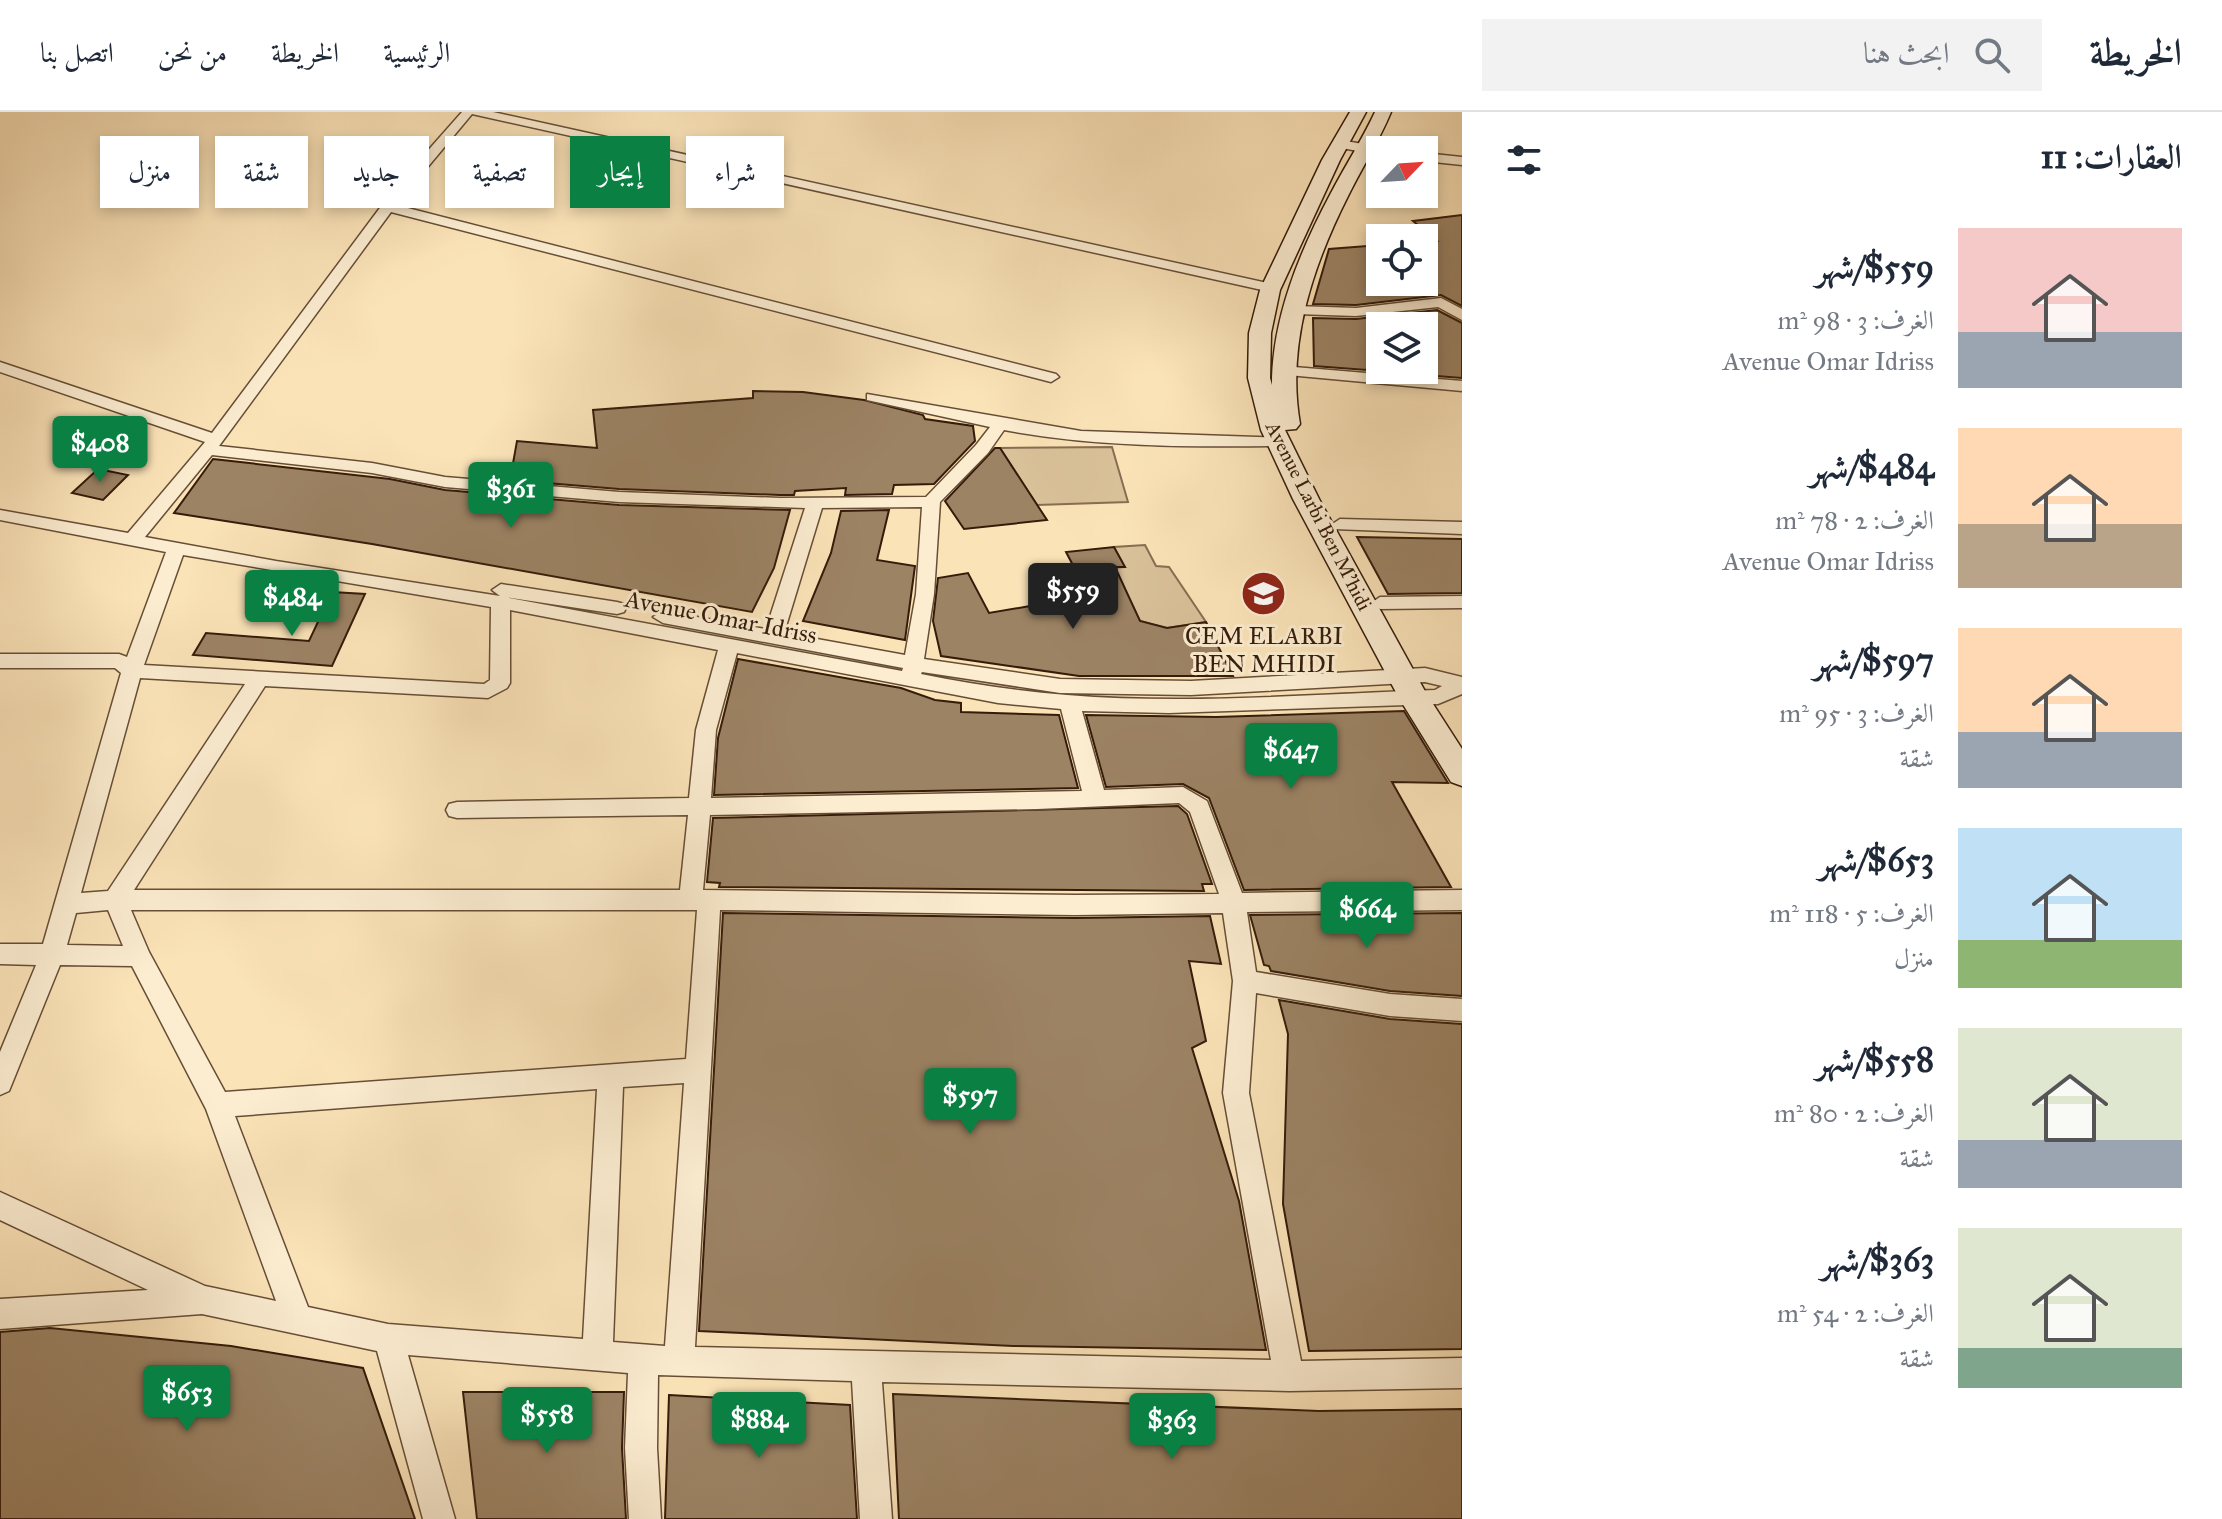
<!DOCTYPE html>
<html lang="ar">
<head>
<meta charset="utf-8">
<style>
	:root { --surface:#fff; --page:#f2f2f3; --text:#1f2937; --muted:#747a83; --line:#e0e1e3; --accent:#0b8043 }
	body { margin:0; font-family:"IM FELL Great Primer",Amiri,serif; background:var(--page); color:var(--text); direction:rtl; height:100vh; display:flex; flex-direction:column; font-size:30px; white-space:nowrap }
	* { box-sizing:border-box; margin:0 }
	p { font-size:26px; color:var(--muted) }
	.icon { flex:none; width:44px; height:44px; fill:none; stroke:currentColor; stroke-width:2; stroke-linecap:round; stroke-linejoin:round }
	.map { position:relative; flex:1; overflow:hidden; direction:ltr }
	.drawer { display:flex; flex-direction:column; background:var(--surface); width:760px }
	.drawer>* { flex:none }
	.guide { position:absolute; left:24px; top:24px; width:760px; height:72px; direction:rtl; display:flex; gap:16px }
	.needle { width:52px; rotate:65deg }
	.buttons { position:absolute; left:1366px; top:24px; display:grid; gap:16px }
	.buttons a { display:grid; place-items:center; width:72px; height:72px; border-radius:0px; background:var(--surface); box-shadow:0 4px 12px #0003; font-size:40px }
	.price { position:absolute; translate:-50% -68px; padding:0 18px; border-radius:8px; background:var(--accent); color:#fff; font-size:26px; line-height:52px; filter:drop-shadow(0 2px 4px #0008) }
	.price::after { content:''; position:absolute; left:50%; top:48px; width:24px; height:18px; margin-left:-12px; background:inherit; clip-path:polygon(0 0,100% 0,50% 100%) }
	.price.on { background:#222; color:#fff }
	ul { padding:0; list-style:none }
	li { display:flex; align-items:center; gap:24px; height:200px; padding:0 40px }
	li span { display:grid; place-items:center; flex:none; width:224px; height:160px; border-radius:0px; color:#555 }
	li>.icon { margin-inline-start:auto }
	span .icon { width:96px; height:96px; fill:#fffc; stroke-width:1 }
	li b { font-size:34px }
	h2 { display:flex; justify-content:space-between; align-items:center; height:96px; padding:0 40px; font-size:34px }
	.pill { padding:0 28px; border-radius:0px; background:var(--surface); box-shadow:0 4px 12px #0003; font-size:28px; line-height:72px }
	.pill.on { background:var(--accent); color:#fff }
	header { display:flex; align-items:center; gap:48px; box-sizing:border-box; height:112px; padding:0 40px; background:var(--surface); border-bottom:2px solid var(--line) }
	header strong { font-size:38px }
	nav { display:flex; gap:44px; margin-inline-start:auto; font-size:28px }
	.search { width:560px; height:72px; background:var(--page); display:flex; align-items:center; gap:20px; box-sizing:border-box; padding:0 28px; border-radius:0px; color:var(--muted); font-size:30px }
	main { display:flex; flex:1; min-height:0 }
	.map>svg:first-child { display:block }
</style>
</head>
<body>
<header>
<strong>الخريطة</strong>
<div class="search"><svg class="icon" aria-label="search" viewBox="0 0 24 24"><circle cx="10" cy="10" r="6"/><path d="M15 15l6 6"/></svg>ابحث هنا</div>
<nav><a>الرئيسية</a><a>الخريطة</a><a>من نحن</a><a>اتصل بنا</a></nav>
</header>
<main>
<section class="drawer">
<h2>العقارات: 11<svg class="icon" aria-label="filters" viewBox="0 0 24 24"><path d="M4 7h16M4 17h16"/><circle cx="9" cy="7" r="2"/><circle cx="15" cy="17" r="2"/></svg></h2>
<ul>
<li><span style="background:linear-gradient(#f6c9c9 65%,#9aa5b1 0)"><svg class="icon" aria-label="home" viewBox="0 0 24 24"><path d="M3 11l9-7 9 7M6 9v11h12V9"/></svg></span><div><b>$559/شهر</b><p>الغرف: 3 · 98 m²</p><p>Avenue Omar Idriss</p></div></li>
<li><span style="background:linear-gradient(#ffd9b3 60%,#b9a48a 0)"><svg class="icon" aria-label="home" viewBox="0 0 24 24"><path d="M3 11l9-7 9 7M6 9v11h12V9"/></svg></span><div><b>$484/شهر</b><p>الغرف: 2 · 78 m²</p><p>Avenue Omar Idriss</p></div></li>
<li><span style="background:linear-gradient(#ffd9b3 65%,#9aa5b1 0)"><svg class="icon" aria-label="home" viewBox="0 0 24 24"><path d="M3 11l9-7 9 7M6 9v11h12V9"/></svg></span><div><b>$597/شهر</b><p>الغرف: 3 · 95 m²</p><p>شقة</p></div></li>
<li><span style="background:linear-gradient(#bfe0f5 70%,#8fb573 0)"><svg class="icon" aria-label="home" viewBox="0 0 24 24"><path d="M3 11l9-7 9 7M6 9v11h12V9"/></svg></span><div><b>$653/شهر</b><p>الغرف: 5 · 118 m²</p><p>منزل</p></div></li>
<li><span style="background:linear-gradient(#dfe7d0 70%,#9aa5b1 0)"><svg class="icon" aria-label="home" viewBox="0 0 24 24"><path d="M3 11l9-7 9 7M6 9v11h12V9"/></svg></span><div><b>$558/شهر</b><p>الغرف: 2 · 80 m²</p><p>شقة</p></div></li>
<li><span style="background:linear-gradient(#dfe7d0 75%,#7fa58c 0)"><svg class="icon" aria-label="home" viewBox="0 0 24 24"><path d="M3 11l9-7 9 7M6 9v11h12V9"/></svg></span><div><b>$363/شهر</b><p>الغرف: 2 · 54 m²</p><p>شقة</p></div></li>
</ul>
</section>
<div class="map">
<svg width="1462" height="1407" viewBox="0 0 1462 1407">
	<rect width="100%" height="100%" fill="#fbe3b8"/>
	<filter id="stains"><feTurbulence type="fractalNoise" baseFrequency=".0025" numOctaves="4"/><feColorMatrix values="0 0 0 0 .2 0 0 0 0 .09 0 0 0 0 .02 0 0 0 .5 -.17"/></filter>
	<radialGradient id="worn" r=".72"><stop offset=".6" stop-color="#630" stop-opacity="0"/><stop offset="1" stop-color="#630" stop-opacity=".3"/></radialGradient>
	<!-- green -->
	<g fill="#d9c19a" stroke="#876e52" stroke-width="2">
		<path d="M1112 335 1128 390 1037 393 1000 336Z"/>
		<path d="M1145 433 1156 454 1169 455 1206 510 1167 516 1140 509 1129 487 1095 489 1075 458 1124 455 1114 435Z"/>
	</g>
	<!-- building -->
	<g fill="#9c8364" stroke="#351c0a" stroke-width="2">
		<path d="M1462 103V194L1441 183 1356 193 1313 192 1329 137 1380 133V170H1424V130L1437 129 1413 109Z"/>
		<path d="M1437 198 1462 211V266L1424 263V214H1380V259L1314 254 1313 206 1356 207Z"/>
		<path d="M753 279 803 280 864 288 923 303 925 307 973 314 975 329 934 372 894 373 892 382 845 383 846 376 795 379 794 383H780L619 377 510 368 517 329 597 336 593 298 753 286Z"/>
		<path d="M995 336H1000L1047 408 964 417 945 389Z"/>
		<path d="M213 347 390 367 445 378 619 393 790 398 774 456 752 500 372 432 174 401Z"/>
		<path d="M98 357 128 363 103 388 72 381Z"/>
		<path d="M889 398 877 448 915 454 905 528 803 509 831 441 841 399Z"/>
		<path d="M1357 425 1462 427V481L1388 482Z"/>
		<path d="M1114 435 1125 455H1115L1140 509 1167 516 1206 510 1233 564H1079L941 544 933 509 938 466 968 461 989 501 1030 494 1094 493 1066 440Z"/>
		<path d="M332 480 365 482 332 554 193 543 206 521 309 529Z"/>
		<path d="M738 547 901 576 935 588 961 591V600L1059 603 1078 676 714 683 718 626Z"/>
		<path d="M1404 599 1448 671 1392 670 1451 775 1244 778 1209 686 1183 672 1106 675 1086 603 1216 605Z"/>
		<path d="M1178 694 1187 702 1212 772H1202L1204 779 719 775 720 771 707 770 713 706Z"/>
		<path d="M723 801 1075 806 1210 804 1221 852 1189 849 1206 929 1192 936 1239 1089 1266 1238 1013 1234 699 1219Z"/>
		<path d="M1462 801V884L1390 879 1271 859 1269 854 1264 853 1250 803Z"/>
		<path d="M1279 888 1390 907 1462 912V1237L1309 1239 1283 1092 1288 922Z"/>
		<path d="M50 1216 231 1234 363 1256 415 1407H0V1220Z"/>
		<path d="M463 1280H624L622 1336 626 1407H477Z"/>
		<path d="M893 1282 1319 1299 1462 1297V1407H899Z"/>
		<path d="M669 1283 850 1293 857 1407H665Z"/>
	</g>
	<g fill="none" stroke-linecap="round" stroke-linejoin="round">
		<defs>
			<g id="minor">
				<path d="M462 0H493L1276 173 1278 176 1271 180 472 2 396 93 1056 262 1059 265 1051 270 391 100 219 334 372 351 445 365 619 380 780 386 926 385 976 333 990 315 867 288V282L1081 319 1285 326 1287 329 1279 334C1187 335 1095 335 1004 318L988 341 940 390 934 482 924 547 1060 567 1191 569 1425 556 1462 565V582L1438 592 1169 601 1082 599 1104 678 1183 675 1207 689 1242 781 1462 778V798L1247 800 1256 860 1390 882 1462 887V909L1390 904 1256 881 1249 981 1301 1249 1462 1246V1276L1289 1279 882 1270 892 1407H860L852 1269 658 1263 657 1336 661 1407H629L625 1336 628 1261 408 1243 455 1407H423L377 1239 202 1202 0 1217V1187L148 1178 0 1108V1080L205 1174 276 1189 206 997 132 854 60 853 9 979 0 983V940L36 853 0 852V832H43L121 561 115 556H0V542H119L127 545 166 440 0 408V398L128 421 205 330 0 260V250L212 321 394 77ZM212 343 372 361 445 375 619 390 805 396 766 517 663 499 653 505 663 511 903 556 902 559 504 485 617 502 624 500 626 496 624 492 617 490 501 472 492 478 500 484 276 449 145 425ZM922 395 916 482 905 543 784 521 822 396ZM183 443 491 495 490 568 484 572 144 553ZM510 498 718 538 696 618 689 686 457 690 449 692 446 698 449 704 457 706 688 703 680 778H134L265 574 488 586 507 576 510 571ZM737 541 998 591 1061 597 1082 679 711 686 716 618ZM922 560 1060 581 1191 583 1425 570 1442 574 1435 578C1313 582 1189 593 1067 583 1018 579 970 572 921 562ZM140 566 245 572 108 779 81 781ZM1179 691 1190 700 1219 782 1075 783 703 778 710 703 1037 697ZM108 798 123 834 67 833 76 801ZM131 798H697L686 947 225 980 149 840ZM720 798 1075 803 1223 801 1233 869 1223 981 1271 1248 695 1235ZM684 971 665 1234 613 1230 623 975ZM597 977 583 1227 388 1212 308 1195 235 1004Z"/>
				<path d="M1340 28 1380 35 1385 38H1380V43L1336 35 1334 32Z"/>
				<path d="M1424 41 1462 45V53L1424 49Z"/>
				<path d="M1441 186 1462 197V208L1438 195 1356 204 1296 202 1289 198 1296 194 1356 196Z"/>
				<path d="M1282 254 1462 269V279L1277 262 1274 259Z"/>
				<path d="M1340 407 1462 410V422L1334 417 1331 413Z"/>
				<path d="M1462 484V496L1380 497 1371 491 1380 485Z"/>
			</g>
			<path id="secondary" d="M1350 0H1366L1340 48 1280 178 1271 221 1270 266 1272 273C1272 206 1300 139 1331 81 1345 54 1362 28 1375 0H1391C1379 29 1363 54 1349 82 1313 153 1286 232 1300 312L1296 317 1285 318 1319 387 1426 581 1462 637V674L1451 670 1399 586 1293 387 1261 318 1248 266 1249 221 1260 178 1322 48Z"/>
		</defs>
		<!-- minor casing -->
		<use href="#minor" stroke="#664e36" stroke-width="3"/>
		<!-- secondary casing -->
		<use href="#secondary" stroke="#351c0a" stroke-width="3"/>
		<!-- minor -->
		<use href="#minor" fill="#fcedd1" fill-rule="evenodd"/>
		<!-- secondary -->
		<use href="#secondary" fill="#fcedd1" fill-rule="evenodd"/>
	</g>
	<!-- icons -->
	<defs>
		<symbol id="school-disc" viewBox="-11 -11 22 22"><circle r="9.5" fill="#8f2418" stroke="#fcedd1"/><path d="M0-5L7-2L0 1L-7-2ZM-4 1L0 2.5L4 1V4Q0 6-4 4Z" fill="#fff"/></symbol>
	</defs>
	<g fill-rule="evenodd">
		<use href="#school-disc" x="1238" y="456" width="51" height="51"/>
	</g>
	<g text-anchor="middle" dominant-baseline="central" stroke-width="6" stroke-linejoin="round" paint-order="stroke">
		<!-- far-street labels -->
		<g font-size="20" fill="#351c0a" stroke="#fcedd1">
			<text transform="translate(1319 404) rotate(63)">Avenue Larbi Ben M'hidi</text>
		</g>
		<!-- street labels -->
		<g font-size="24" fill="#351c0a" stroke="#fcedd1">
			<text transform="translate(721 505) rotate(11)">Avenue Omar Idriss</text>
		</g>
		<!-- poi labels -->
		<g font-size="24" fill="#351c0a" stroke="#fcedd1">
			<text x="1264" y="524">CEM ELARBI<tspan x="1264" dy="28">BEN MHIDI</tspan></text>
		</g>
	</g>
	<rect width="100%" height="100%" filter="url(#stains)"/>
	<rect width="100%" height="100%" fill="url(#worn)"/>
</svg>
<div class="buttons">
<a><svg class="needle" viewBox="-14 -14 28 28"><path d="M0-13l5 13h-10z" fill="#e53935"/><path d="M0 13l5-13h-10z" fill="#747a83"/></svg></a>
<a><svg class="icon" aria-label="locate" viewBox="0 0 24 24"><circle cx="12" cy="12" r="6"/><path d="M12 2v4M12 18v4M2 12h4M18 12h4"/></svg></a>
<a><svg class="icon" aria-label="layers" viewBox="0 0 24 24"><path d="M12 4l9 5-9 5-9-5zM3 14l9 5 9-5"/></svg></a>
</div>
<b class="price" style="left:100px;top:372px">$408</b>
<b class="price" style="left:511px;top:418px">$361</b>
<b class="price on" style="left:1073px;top:519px">$559</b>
<b class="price" style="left:292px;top:526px">$484</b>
<b class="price" style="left:1291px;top:679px">$647</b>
<b class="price" style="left:1367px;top:838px">$664</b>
<b class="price" style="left:970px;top:1024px">$597</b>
<b class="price" style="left:187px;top:1321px">$653</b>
<b class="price" style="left:547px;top:1343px">$558</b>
<b class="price" style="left:759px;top:1348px">$884</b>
<b class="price" style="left:1172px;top:1349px">$363</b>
<div class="guide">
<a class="pill">شراء</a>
<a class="pill on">إيجار</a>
<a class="pill">تصفية</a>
<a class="pill">جديد</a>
<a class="pill">شقة</a>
<a class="pill">منزل</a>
</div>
</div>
</main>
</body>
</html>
